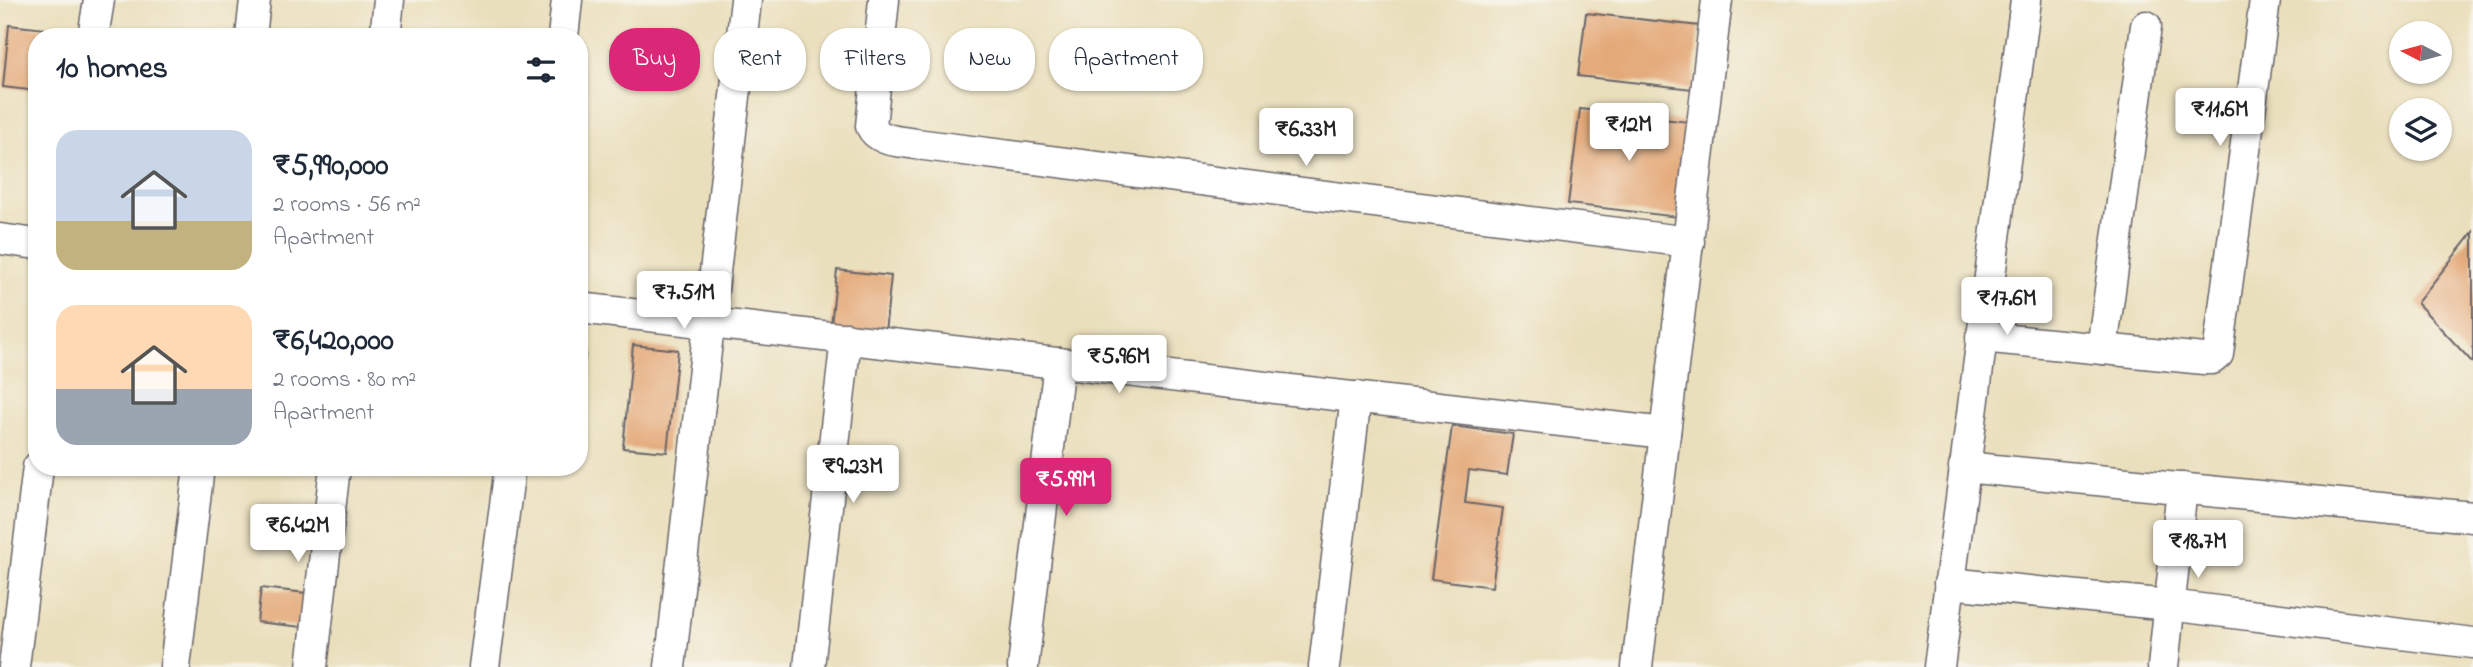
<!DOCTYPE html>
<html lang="en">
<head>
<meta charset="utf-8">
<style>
	:root { --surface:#fff; --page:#f6f6f7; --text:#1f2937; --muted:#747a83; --accent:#db2777 }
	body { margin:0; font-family:"Indie Flower",sans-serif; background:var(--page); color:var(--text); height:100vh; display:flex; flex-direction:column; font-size:26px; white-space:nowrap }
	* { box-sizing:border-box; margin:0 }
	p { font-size:23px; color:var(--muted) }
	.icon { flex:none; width:38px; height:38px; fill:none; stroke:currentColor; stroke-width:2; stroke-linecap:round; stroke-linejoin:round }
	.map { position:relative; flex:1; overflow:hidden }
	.details { position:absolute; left:28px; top:28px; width:560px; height:448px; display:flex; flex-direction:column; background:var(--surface); border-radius:28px; box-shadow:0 2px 5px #0004 }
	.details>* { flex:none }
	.banner { position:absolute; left:609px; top:28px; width:665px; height:63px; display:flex; gap:14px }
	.needle { width:46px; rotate:276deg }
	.buttons { position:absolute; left:2389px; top:21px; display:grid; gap:14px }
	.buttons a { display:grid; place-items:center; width:63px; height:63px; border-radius:50%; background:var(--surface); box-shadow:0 2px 5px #0004; font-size:35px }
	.price { position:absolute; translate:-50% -60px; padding:0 16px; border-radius:7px; background:#fff; color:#222; font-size:23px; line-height:46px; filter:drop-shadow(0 2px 4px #0008) }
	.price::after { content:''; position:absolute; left:50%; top:42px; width:21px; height:16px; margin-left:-10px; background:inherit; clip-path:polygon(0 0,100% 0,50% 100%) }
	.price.selected { background:var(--accent); color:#fff }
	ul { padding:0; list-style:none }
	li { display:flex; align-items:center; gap:21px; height:175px; padding:0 28px }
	li span { display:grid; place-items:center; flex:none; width:196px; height:140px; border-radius:21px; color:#555 }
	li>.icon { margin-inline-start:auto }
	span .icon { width:84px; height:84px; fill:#fffc; stroke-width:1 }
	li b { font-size:30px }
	h2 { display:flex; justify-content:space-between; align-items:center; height:84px; padding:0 28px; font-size:30px }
	.tag { padding:0 24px; border-radius:28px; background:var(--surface); box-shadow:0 2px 5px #0004; font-size:24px; line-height:63px }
	.tag.selected { background:var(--accent); color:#fff }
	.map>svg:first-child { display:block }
</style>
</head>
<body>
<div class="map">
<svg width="2473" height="667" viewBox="0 0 2473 667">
	<rect width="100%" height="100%" fill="#f7f3e8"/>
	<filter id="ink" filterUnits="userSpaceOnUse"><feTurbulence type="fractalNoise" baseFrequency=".0143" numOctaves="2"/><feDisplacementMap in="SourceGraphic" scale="14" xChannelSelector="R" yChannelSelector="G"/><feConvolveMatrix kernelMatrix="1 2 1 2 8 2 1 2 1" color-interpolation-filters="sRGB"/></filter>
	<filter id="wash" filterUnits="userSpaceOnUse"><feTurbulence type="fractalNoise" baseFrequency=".00686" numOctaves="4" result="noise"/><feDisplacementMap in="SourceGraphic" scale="28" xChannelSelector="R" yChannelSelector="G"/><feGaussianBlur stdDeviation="1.57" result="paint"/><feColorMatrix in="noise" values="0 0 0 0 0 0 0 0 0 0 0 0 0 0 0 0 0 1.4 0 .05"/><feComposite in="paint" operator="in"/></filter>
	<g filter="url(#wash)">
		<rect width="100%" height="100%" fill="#eadfbc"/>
		<g id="blocks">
			<!-- building -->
			<g fill="#e4a978">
				<path d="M1586 13 1699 26 1692 89 1578 76Z"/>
				<path d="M9 25 82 33 81 37H37V91L3 87Z"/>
				<path d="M1580 109 1689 122 1678 217 1568 204Z"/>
				<path d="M2473 232V363L2417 303Z"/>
				<path d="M837 270 891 276 884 342 830 335Z"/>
				<path d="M633 345 678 350 667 452 623 448Z"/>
				<path d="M579 349 586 350 581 390H579Z"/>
				<path d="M1452 426 1513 434 1507 475 1469 470 1465 503 1503 508 1492 587 1431 579Z"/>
				<path d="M261 588 306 593 302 627 257 622Z"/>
			</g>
		</g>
	</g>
	<g filter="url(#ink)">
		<use href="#blocks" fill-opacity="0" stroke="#686468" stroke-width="2"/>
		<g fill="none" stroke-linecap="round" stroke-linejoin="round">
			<defs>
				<g id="minor">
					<path d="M884 0 871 126C878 142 901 141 916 144L1689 242"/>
					<path d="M93 37 99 0"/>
					<path d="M251 37 255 0"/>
					<path d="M385 37 389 0"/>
					<path d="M563 37 567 0"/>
					<path d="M0 239 37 244"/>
					<path d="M579 308 1665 433"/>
					<path d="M1981 337 2204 359H2212L2218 354 2265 0"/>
					<path d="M2102 349 2146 26"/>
					<path d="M1964 467 2473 517"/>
					<path d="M1949 583 2169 605 2473 643"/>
					<path d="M14 667 38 467"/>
					<path d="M175 667 199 467"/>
					<path d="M312 667 335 467"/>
					<path d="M484 667 510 467"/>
					<path d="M670 667 746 0"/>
					<path d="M809 667 846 338"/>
					<path d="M1023 667 1059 363"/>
					<path d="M1324 667 1356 397"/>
					<path d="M1637 667 1717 0"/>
					<path d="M1939 667 2026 0"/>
					<path d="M2163 667 2182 488"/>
				</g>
			</defs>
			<!-- minor casing -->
			<use href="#minor" stroke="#686468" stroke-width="33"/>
			<!-- minor -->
			<use href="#minor" stroke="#fff" stroke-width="30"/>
		</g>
	</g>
</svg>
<div class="buttons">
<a><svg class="needle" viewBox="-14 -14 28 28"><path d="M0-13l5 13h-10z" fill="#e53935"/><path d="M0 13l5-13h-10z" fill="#747a83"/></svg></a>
<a><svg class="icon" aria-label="layers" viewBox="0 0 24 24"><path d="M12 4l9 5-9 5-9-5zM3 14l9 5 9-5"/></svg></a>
</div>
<b class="price" style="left:2220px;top:148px">₹11.6M</b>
<b class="price" style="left:1629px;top:163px">₹12M</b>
<b class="price" style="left:1306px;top:168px">₹6.33M</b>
<b class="price" style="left:684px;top:331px">₹7.51M</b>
<b class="price" style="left:2007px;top:337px">₹17.6M</b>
<b class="price" style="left:1119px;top:395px">₹5.96M</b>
<b class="price" style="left:853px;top:505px">₹9.23M</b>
<b class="price selected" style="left:1066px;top:518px">₹5.99M</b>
<b class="price" style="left:298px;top:564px">₹6.42M</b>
<b class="price" style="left:2198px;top:580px">₹18.7M</b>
<div class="banner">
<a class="tag selected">Buy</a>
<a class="tag">Rent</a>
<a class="tag">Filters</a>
<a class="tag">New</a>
<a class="tag">Apartment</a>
</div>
<section class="details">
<h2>10 homes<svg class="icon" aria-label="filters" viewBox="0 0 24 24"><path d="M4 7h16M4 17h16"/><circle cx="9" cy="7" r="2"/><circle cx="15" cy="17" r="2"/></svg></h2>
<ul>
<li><span style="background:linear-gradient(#c9d6e8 65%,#c2b280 0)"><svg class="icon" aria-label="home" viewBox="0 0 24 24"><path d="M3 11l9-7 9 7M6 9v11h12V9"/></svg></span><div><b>₹5,990,000</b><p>2 rooms · 56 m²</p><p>Apartment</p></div></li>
<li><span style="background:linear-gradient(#ffd9b3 60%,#9aa5b1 0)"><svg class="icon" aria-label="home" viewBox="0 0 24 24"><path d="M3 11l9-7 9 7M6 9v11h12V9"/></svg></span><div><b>₹6,420,000</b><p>2 rooms · 80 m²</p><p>Apartment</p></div></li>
</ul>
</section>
</div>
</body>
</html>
